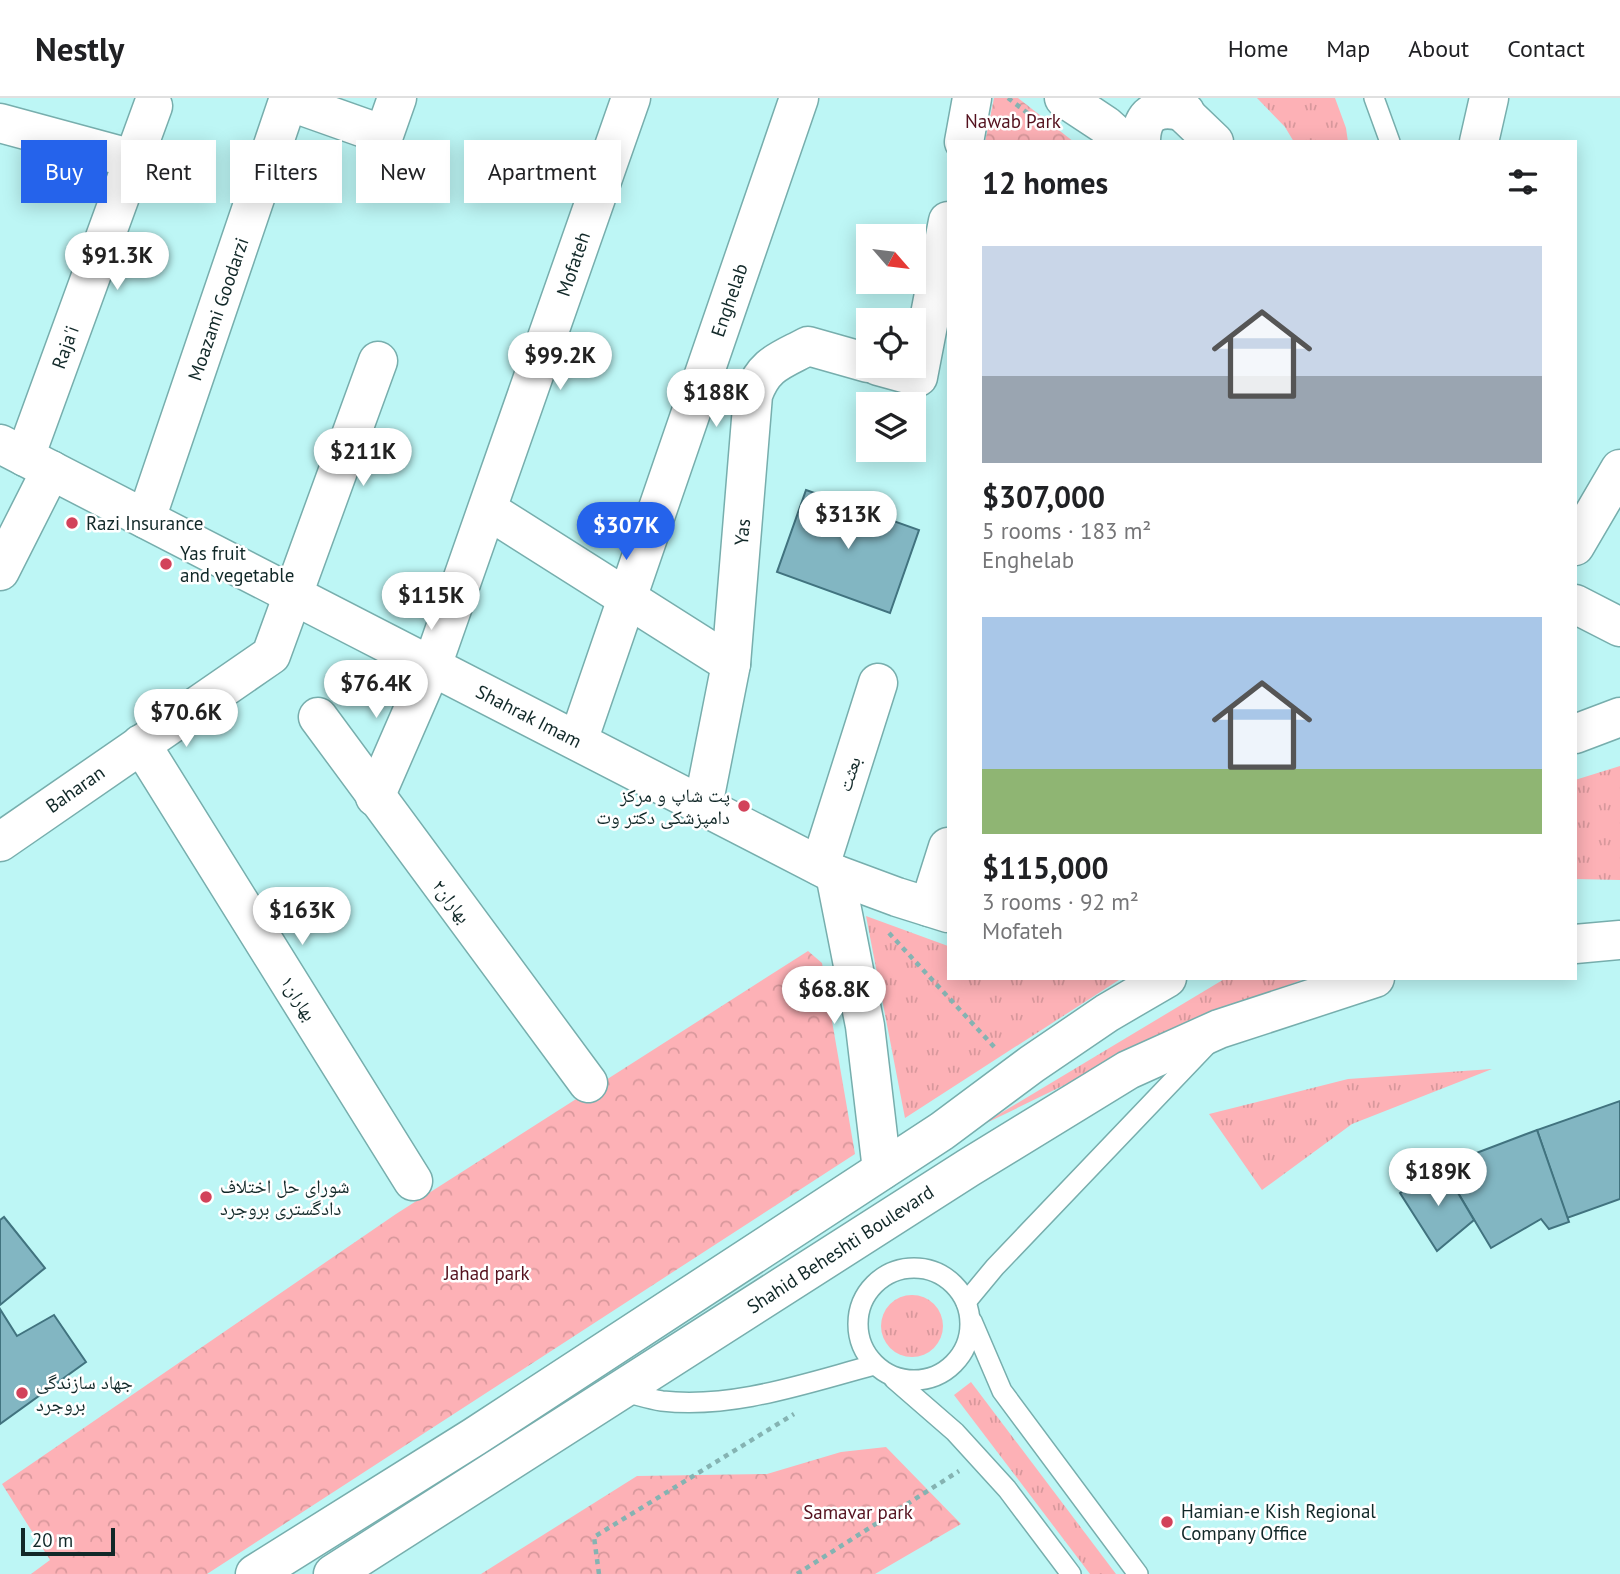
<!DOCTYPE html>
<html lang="en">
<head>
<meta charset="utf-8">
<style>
	:root { --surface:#fff; --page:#f6f6f6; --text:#202124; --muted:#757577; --line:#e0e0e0; --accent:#2563eb }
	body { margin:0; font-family:"PT Sans","Noto Naskh Arabic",sans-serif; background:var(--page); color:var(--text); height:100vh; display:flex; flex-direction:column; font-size:26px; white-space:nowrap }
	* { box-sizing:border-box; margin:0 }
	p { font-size:23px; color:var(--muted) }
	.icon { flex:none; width:38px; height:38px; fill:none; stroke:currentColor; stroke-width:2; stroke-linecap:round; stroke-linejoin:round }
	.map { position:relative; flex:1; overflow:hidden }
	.sheet { position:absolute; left:947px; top:42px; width:630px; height:840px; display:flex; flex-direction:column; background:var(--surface); border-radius:0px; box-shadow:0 4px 18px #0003 }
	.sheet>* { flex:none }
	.banner { position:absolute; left:21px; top:42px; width:665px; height:63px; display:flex; gap:14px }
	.needle { width:46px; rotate:118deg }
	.controls { position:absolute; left:856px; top:126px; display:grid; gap:14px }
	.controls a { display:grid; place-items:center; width:70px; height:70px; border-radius:0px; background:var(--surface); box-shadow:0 4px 18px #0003; font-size:35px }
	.scale { position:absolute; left:21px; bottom:18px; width:94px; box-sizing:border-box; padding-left:7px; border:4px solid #112828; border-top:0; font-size:19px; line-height:24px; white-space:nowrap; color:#112828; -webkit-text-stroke:5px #fff; paint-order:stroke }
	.price { position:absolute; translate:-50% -60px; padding:0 16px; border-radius:24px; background:#fff; color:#222; font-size:23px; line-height:46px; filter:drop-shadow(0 2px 4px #0008) }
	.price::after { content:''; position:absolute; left:50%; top:42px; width:21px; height:16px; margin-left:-10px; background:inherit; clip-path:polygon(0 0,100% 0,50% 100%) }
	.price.active { background:var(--accent); color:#fff }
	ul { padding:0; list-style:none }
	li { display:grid; align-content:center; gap:14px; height:371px; padding:0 35px }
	li span { display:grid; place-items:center; height:217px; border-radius:0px; color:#555 }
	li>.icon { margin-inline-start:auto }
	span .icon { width:126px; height:126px; fill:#fffc; stroke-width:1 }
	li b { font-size:30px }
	h2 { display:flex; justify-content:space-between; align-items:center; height:84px; padding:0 35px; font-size:30px }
	.chip { padding:0 24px; border-radius:0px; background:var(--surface); box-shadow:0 4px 18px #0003; font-size:24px; line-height:63px }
	.chip.active { background:var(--accent); color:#fff }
	header { display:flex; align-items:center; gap:42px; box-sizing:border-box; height:98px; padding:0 35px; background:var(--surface); border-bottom:2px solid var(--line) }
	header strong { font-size:33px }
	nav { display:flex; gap:38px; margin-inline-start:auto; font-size:24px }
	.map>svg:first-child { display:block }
</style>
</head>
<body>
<header>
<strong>Nestly</strong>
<nav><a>Home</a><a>Map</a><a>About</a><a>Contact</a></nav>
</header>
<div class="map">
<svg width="1620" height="1476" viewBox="0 0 1620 1476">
	<defs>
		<pattern id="grass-tufts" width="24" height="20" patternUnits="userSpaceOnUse" patternTransform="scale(1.75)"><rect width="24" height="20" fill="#fdb1b6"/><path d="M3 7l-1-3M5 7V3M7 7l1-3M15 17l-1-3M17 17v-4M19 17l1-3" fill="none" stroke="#d8989c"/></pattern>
		<pattern id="forest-crowns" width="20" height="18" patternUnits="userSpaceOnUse" patternTransform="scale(1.75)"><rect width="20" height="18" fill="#fdb1b6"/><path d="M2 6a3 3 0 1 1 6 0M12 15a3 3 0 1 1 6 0" fill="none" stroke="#d8989c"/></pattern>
	</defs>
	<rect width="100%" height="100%" fill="#bdf6f5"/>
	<!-- grass -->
	<g fill="url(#grass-tufts)">
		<path d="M1257 0H1335L1346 30 1348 44H1294L1285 29Z"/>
		<path d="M1620 668V782L1575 781V682Z"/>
		<path d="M866 818 948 848V880H1122L905 1020Z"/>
		<path d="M1226 880H1307L1211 916 976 1030Z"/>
		<path d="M1492 971 1352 1026 1262 1092 1209 1016 1348 981Z"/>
		<circle cx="912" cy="1228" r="31"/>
		<path d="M971 1284 1116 1476H1090L954 1297Z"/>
	</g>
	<!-- forest -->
	<g fill="url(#forest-crowns)">
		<path d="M994 0H1018L1074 44H985Z"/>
		<path d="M808 853 822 865 855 1056 207 1476H31L50 1462 2 1386 396 1116Z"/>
		<path d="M886 1349 961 1426 875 1476H481L637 1378 767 1376 841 1354Z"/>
	</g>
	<!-- building -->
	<g fill="#82b6c2" stroke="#41737f" stroke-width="2">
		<path d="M806 392 919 432 890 515 777 474Z"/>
		<path d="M1620 1003V1101L1567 1120 1537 1032Z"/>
		<path d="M1537 1032 1569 1124 1549 1131 1541 1121 1491 1150 1442 1068Z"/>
		<path d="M1442 1068 1474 1122 1437 1153 1400 1095Z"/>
		<path d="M4 1119 45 1170 0 1207V1122Z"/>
		<path d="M0 1211 17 1238 54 1217 86 1264 0 1326Z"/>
	</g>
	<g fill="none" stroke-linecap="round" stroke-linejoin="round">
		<defs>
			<g id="lane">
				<path d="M1374 0 1390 44"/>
				<circle cx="914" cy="1226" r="56"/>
				<path d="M966 1204 995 1169 1207 947"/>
				<path d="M972 1223 1002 1293 1138 1476"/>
				<path d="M894 1281 955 1334 1007 1391 1071 1476"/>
				<path d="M620 1293C634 1296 648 1301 662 1303 734 1311 806 1285 874 1267"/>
			</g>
			<g id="street">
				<path d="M288 3 384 37 397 0"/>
				<path d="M0 25 133 61"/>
				<path d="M964 44 972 0"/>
				<path d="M1479 44 1489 0"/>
				<path d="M878 268 918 279 948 123"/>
				<path d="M25 359 153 8"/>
				<path d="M488 412 731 566"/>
				<path d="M146 421 289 0"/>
				<path d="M1575 448 1620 371"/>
				<path d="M0 473 51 372"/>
				<path d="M318 619 588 985"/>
				<path d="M578 643 799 0"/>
				<path d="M141 646 413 1083"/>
				<path d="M375 699 432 568 631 0"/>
				<path d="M703 708 731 566 753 297C764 266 780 263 808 248L868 265"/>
				<path d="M0 744 271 557 378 263"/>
				<path d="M820 768 878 585"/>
				<path d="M929 809 948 749"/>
			</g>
			<g id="secondary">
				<path d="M1064 0 1105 27 1124 44"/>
				<path d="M1168 0 1214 44"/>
				<path d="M1141 44C1141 14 1158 7 1185 14"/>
				<path d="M0 346 835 776 897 799 948 815"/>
				<path d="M1575 506 1620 529"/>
				<path d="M835 776 865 928 882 1072"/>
			</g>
			<g id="primary">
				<path d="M1575 636 1620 619"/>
				<path d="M1575 846 1620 842"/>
				<path d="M255 1476 474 1339 942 1033 1032 966 1107 915 1167 880"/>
				<path d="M333 1476 968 1070 1128 972 1219 931 1375 880"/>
			</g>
		</defs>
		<!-- lane casing -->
		<use href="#lane" stroke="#77aead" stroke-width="22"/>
		<!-- street casing -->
		<use href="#street" stroke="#77aead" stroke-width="41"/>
		<!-- secondary casing -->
		<use href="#secondary" stroke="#77aead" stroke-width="41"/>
		<!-- primary casing -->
		<use href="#primary" stroke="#77aead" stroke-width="41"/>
		<!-- path -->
		<g stroke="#85b3b2" stroke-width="4.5" stroke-dasharray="5 5" stroke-linecap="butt">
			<path d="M1008 0 1034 20"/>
			<path d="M889 835 997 952"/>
			<path d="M599 1476 594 1439 794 1316"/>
			<path d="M797 1476 959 1373"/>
		</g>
		<!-- lane -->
		<use href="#lane" stroke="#fff" stroke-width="19"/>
		<!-- street -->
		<use href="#street" stroke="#fff" stroke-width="38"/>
		<!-- secondary -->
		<use href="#secondary" stroke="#fff" stroke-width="38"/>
		<!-- primary -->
		<use href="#primary" stroke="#fff" stroke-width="38"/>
	</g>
	<!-- markers -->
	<g fill="#d2425a" stroke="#fff" stroke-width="2.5">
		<circle cx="72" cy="425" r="7"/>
		<circle cx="166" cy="466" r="7"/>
		<circle cx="744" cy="708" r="7"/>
		<circle cx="206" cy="1099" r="7"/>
		<circle cx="22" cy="1295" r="7"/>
		<circle cx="1167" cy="1424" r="7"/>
	</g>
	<g text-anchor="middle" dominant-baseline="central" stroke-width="5" stroke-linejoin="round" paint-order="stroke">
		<!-- park labels -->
		<g font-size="19" fill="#54111e" stroke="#fff">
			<text x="1013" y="23">Nawab Park</text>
			<text x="487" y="1175">Jahad park</text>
			<text x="858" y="1414">Samavar park</text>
		</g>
		<!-- street labels -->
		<g font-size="19" fill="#112828" stroke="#fff">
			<text transform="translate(573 166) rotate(-71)">Mofateh</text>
			<text transform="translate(729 202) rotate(-71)">Enghelab</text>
			<text transform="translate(218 211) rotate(-71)">Moazami Goodarzi</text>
			<text transform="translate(65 249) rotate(-70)">Raja'i</text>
			<text transform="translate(742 434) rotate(-85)">Yas</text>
			<text transform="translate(529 618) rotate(27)">Shahrak Imam</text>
			<text transform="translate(849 676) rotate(-72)">بعثت</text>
			<text transform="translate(75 691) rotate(-35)">Baharan</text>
			<text transform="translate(452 803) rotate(53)">بهاران۲</text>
			<text transform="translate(299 900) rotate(58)">بهاران۱</text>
			<text transform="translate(840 1151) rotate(-33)">Shahid Beheshti Boulevard</text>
		</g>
		<!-- poi labels -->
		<g font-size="19" fill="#112828" stroke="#fff" text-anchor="start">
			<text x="86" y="425">Razi Insurance</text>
			<text x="180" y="455">Yas fruit<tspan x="180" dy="22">and vegetable</tspan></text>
			<text x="730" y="697" text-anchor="end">پت شاپ و مرکز<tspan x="730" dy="22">دامپزشکی دکتر وت</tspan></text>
			<text x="220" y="1088">شورای حل اختلاف<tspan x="220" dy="22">دادگستری بروجرد</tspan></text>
			<text x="36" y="1284">جهاد سازندگی<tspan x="36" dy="22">بروجرد</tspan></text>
			<text x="1181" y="1413">Hamian-e Kish Regional<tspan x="1181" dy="22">Company Office</tspan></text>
		</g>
	</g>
</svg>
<div class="controls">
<a><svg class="needle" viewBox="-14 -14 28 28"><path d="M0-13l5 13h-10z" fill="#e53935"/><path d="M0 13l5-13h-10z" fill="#757577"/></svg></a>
<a><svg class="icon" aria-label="locate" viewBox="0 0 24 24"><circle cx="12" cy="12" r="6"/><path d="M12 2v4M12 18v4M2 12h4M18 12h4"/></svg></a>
<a><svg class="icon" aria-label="layers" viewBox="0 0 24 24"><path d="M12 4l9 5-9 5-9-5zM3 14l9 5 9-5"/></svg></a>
</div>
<div class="scale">20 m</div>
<b class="price" style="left:117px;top:194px">$91.3K</b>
<b class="price" style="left:560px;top:294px">$99.2K</b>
<b class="price" style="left:716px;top:331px">$188K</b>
<b class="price" style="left:363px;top:390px">$211K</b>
<b class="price" style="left:848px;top:453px">$313K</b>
<b class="price active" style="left:626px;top:464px">$307K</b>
<b class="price" style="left:431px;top:534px">$115K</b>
<b class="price" style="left:376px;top:622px">$76.4K</b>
<b class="price" style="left:186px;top:651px">$70.6K</b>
<b class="price" style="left:302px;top:849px">$163K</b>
<b class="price" style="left:834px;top:928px">$68.8K</b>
<b class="price" style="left:1438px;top:1110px">$189K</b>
<div class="banner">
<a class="chip active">Buy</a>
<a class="chip">Rent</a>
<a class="chip">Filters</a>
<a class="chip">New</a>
<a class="chip">Apartment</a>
</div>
<section class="sheet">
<h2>12 homes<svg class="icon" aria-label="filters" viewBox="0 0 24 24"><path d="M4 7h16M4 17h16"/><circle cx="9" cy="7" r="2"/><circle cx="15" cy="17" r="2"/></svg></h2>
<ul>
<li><span style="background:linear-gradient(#c9d6e8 60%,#9aa5b1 0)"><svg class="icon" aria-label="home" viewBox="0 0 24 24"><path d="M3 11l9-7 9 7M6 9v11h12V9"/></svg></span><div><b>$307,000</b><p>5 rooms · 183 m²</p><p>Enghelab</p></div></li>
<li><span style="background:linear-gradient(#a9c7e8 70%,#8fb573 0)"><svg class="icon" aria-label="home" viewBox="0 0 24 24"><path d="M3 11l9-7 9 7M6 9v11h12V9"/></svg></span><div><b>$115,000</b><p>3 rooms · 92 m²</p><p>Mofateh</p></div></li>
</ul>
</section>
</div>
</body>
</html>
